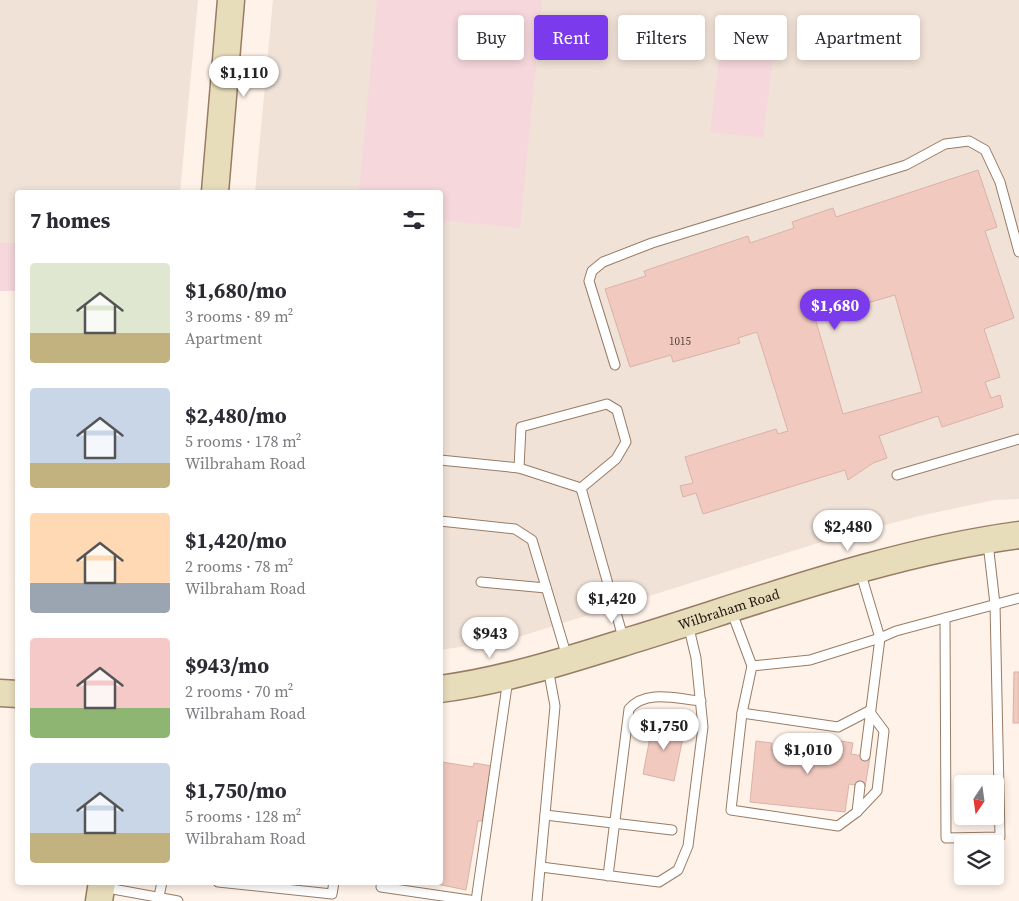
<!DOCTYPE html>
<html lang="en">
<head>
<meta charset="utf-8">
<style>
	:root { --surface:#fff; --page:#f2f2f3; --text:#2b2b33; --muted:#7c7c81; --accent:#7c3aed }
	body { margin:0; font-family:"Source Serif 4",serif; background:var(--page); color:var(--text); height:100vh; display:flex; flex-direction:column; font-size:19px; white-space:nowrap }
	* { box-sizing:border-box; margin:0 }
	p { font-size:16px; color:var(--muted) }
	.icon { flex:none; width:28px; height:28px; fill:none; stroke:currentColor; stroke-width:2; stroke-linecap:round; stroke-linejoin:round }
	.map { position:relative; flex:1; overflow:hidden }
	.drawer { position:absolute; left:15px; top:190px; width:428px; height:695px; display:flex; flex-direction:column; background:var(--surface); border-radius:5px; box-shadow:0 2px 8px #0003 }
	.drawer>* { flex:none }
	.banner { position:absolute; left:458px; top:15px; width:475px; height:45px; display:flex; gap:10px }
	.needle { width:32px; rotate:193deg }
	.fabs { position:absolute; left:954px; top:775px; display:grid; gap:10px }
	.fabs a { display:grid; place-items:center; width:50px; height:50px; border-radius:5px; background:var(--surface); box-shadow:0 2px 8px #0003; font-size:25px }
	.price { position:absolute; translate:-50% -42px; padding:0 11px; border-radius:18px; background:#fff; color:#222; font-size:16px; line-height:32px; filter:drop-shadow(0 1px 2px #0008) }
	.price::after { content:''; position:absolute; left:50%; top:30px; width:15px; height:11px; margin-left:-8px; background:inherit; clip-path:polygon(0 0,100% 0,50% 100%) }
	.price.active { background:var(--accent); color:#fff }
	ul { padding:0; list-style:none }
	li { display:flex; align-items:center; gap:15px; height:125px; padding:0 15px }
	li span { display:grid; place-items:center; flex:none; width:140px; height:100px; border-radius:5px; color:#555 }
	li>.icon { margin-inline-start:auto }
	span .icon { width:60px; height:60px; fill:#fffc; stroke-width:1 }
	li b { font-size:21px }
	h2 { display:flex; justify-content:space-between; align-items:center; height:60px; padding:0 15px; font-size:21px }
	.tag { padding:0 18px; border-radius:5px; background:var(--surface); box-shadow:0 2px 8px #0003; font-size:18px; line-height:45px }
	.tag.active { background:var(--accent); color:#fff }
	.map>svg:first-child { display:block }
</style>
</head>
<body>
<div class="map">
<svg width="1019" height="901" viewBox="0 0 1019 901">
	<rect width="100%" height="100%" fill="#fff2e8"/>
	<!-- built -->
	<g fill="#f1e2d7">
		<path d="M0 0H198L180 192H18L17 290 0 289Z"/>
		<path d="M273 0H1019V499L994 500 924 515 834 538 512 639 440 650V192H255Z"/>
	</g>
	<!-- green -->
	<g fill="#f5d7dc">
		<path d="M377 0H542L520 228 440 220V192H359Z"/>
		<path d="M721 44 774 50 763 138 710 132Z"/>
		<rect x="0" y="243" width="17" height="48"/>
	</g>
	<!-- building -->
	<g fill="#f1c9bf" stroke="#d9b2a9" fill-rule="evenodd">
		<path d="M978 170 997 227 985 231 1014 318 984 329 1000 377 985 382 991 398 1000 395 1003 407 942 427 938 416 879 436 887 458 873 463 848 480 845 470 703 514 696 493 683 497 680 486 693 483 685 457 776 429 778 434 788 431 757 332 738 338 740 343 673 362 671 355 630 367 605 289 646 276 644 271 748 236 750 243 794 228 792 222 833 208 836 217ZM895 295 922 392 843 414 815 318Z"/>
		<path d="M1014 672H1019V723H1013Z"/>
		<path d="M653 722 685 728 674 781 643 774Z"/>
		<path d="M815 737 853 743 851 754 870 757 865 787 849 784 845 812 750 802 756 741 772 743 771 750 798 753 800 747 815 742Z"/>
		<path d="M442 762 473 767 474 763 492 766 482 821H478L466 890 427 882H440V775Z"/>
	</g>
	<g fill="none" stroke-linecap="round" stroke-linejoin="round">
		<defs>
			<g id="service">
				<path d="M615 365 589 281 592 271 603 262 652 243 906 165 945 144 969 141 985 150 1000 182 1019 252"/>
				<path d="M440 460 519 468 581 488"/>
				<path d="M519 468 521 427 607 404 617 410 626 442 616 459 581 488"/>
				<path d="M897 475 1019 439"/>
				<path d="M581 488 624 641"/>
				<path d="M440 521 515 529 532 540 567 657"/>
				<path d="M860 571 880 638 865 756"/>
				<path d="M481 582 546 588"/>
				<path d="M731 610 752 666 742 713 731 810 838 826 857 812 877 791 884 731 869 711"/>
				<path d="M945 618 946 838 1000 837 995 604 988 543"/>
				<path d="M752 666 810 660 880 638 896 631 1019 598"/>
				<path d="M742 713 838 727 869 711"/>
				<path d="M857 812 860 786"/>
				<path d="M545 815 672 830"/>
				<path d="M541 867 659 882 678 870 688 846 703 727 696 658 688 624"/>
				<path d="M608 876 629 709C646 689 677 699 701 701"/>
				<path d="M218 882 332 894 334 882"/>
				<path d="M382 882 381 887 476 901"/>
				<path d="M102 887 178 901"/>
				<path d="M158 901 162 882"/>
				<path d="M476 901 508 679"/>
				<path d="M537 901 555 706 548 668"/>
			</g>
			<g id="secondary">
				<path d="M215 192 231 0"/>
				<path id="s1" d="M440 689C507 680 571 659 635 639 758 601 891 552 1019 535"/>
				<path d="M0 693 18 694"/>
				<path d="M99 901 102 882"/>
			</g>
		</defs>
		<!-- service casing -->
		<use href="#service" stroke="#987c66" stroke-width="11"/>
		<!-- secondary casing -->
		<use href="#secondary" stroke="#987c66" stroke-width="29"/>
		<!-- service -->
		<use href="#service" stroke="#fff" stroke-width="9"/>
		<!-- secondary -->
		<use href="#secondary" stroke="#e8ddbb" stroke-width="26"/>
	</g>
	<g text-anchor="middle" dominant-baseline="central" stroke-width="4.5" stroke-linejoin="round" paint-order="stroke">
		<!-- number labels -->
		<g font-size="11" fill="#534038">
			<text x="680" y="341">1015</text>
		</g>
		<!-- street labels -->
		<g font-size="14" fill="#1e130b" stroke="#fff">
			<text stroke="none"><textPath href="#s1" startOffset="300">Wilbraham Road</textPath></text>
		</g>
	</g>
</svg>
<div class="fabs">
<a><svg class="needle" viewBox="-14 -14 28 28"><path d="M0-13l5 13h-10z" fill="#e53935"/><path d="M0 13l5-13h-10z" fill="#7c7c81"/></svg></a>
<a><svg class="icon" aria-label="layers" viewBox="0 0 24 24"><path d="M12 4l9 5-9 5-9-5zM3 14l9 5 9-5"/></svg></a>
</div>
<b class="price" style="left:244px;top:98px">$1,110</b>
<b class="price active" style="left:835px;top:331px">$1,680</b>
<b class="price" style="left:848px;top:552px">$2,480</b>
<b class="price" style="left:612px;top:624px">$1,420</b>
<b class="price" style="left:490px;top:659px">$943</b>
<b class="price" style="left:664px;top:751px">$1,750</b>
<b class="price" style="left:808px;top:775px">$1,010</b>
<div class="banner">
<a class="tag">Buy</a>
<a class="tag active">Rent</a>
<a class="tag">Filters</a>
<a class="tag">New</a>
<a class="tag">Apartment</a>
</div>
<section class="drawer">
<h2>7 homes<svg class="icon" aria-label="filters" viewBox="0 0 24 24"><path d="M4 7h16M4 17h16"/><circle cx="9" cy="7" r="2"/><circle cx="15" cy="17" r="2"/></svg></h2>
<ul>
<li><span style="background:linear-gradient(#dfe7d0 70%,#c2b280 0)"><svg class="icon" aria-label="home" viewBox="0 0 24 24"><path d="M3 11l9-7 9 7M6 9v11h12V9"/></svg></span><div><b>$1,680/mo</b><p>3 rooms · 89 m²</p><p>Apartment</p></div></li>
<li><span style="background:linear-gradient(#c9d6e8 75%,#c2b280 0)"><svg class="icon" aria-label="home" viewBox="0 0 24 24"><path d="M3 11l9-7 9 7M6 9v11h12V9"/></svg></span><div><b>$2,480/mo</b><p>5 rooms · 178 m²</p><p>Wilbraham Road</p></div></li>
<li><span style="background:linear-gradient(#ffd9b3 70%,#9aa5b1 0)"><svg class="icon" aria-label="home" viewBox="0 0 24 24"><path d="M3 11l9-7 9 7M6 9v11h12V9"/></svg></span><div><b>$1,420/mo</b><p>2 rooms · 78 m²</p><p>Wilbraham Road</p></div></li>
<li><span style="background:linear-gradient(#f6c9c9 70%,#8fb573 0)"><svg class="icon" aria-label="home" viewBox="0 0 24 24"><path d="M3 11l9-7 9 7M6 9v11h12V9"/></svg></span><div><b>$943/mo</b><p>2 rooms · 70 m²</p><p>Wilbraham Road</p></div></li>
<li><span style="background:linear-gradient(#c9d6e8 70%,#c2b280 0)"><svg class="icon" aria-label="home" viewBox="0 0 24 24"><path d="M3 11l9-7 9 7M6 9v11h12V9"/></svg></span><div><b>$1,750/mo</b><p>5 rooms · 128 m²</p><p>Wilbraham Road</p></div></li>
</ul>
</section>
</div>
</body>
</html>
